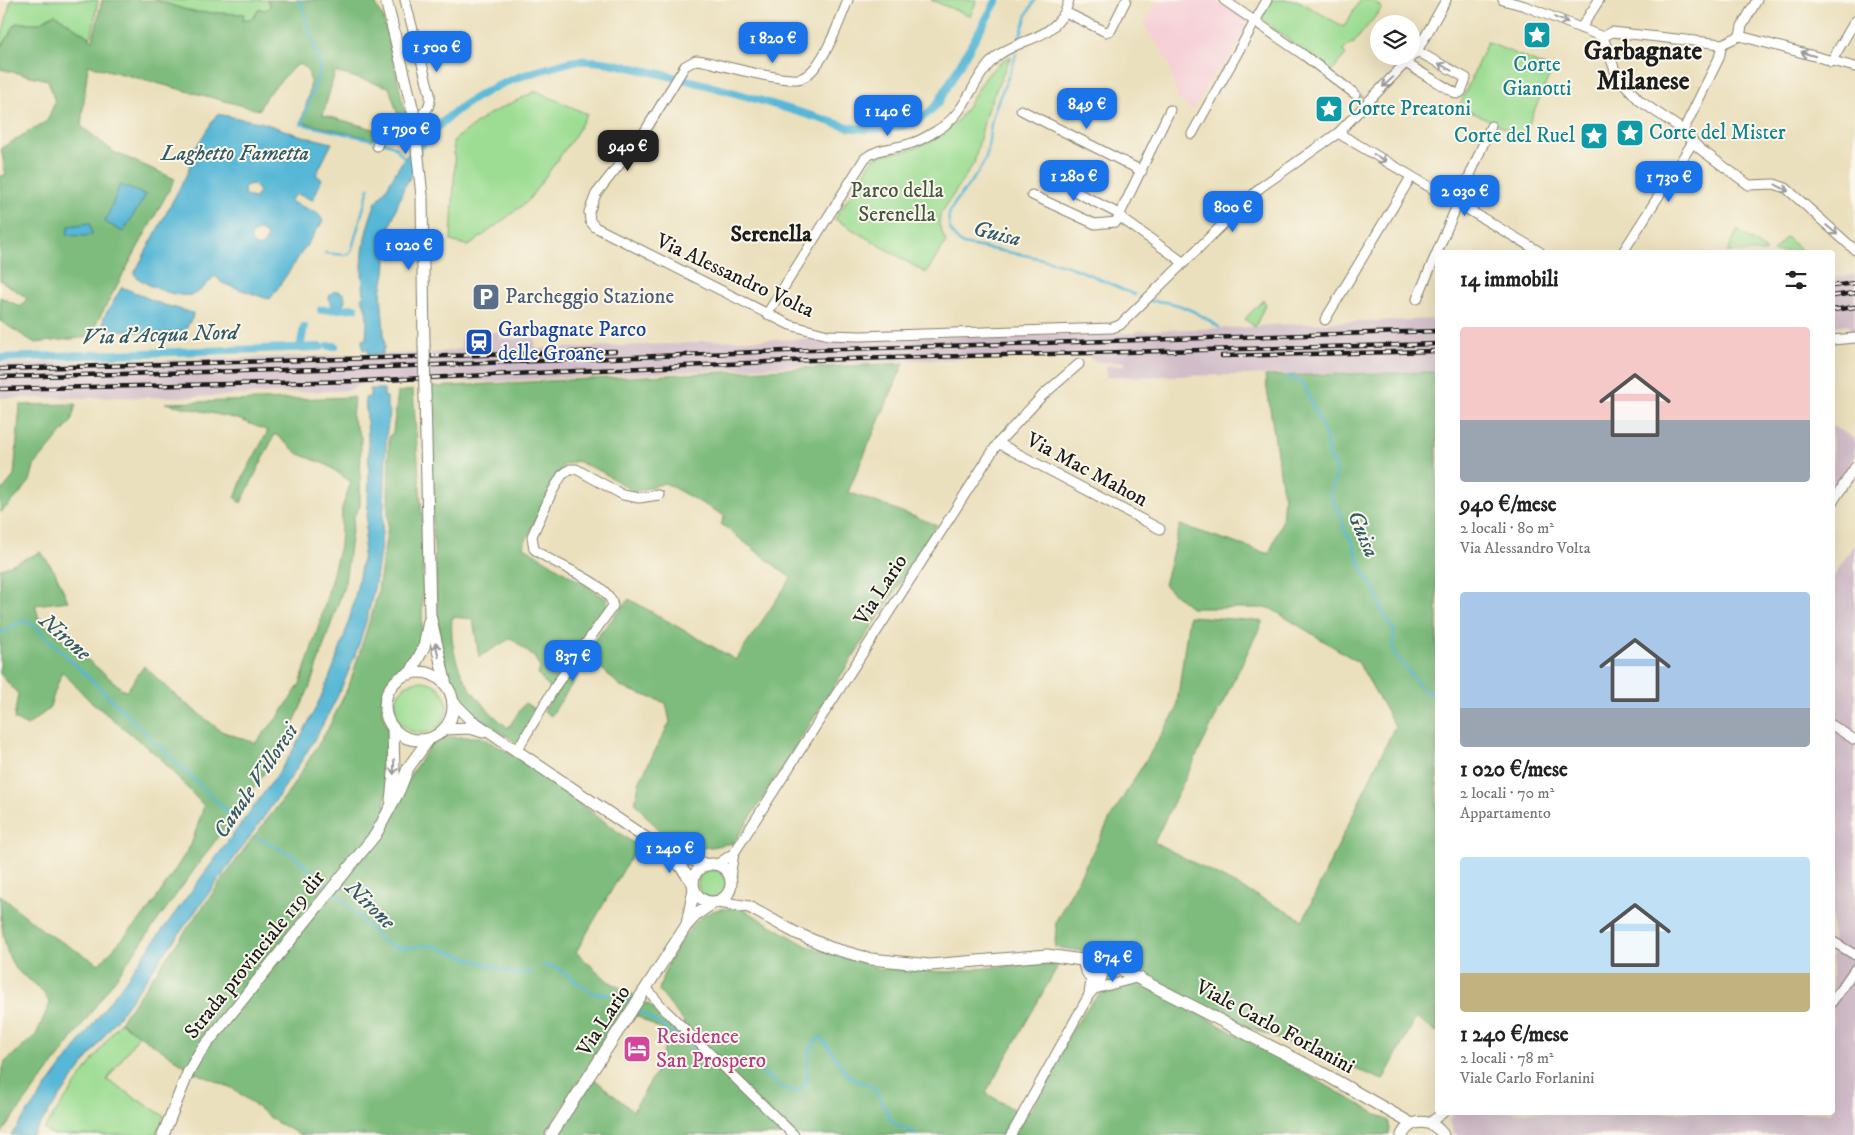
<!DOCTYPE html>
<html lang="it">
<head>
<meta charset="utf-8">
<style>
	:root { --surface:#fff; --page:#f2f2f2; --text:#222; --muted:#767676; --accent:#1a73e8 }
	body { margin:0; font-family:"IM FELL DW Pica",serif; background:var(--page); color:var(--text); height:100vh; display:flex; flex-direction:column; font-size:19px; white-space:nowrap }
	* { box-sizing:border-box; margin:0 }
	p { font-size:16px; color:var(--muted) }
	.icon { flex:none; width:28px; height:28px; fill:none; stroke:currentColor; stroke-width:2; stroke-linecap:round; stroke-linejoin:round }
	.map { position:relative; flex:1; overflow:hidden }
	.details { position:absolute; left:1435px; top:250px; width:400px; height:865px; display:flex; flex-direction:column; background:var(--surface); border-radius:5px; box-shadow:0 5px 20px #0002 }
	.details>* { flex:none }
	.fabs { position:absolute; left:1370px; top:15px; display:grid; gap:10px }
	.fabs a { display:grid; place-items:center; width:50px; height:50px; border-radius:50%; background:var(--surface); box-shadow:0 5px 20px #0002; font-size:25px }
	.price { position:absolute; translate:-50% -42px; padding:0 11px; border-radius:10px; background:var(--accent); color:#fff; font-size:16px; line-height:32px; filter:drop-shadow(0 1px 2px #0008) }
	.price::after { content:''; position:absolute; left:50%; top:30px; width:15px; height:11px; margin-left:-8px; background:inherit; clip-path:polygon(0 0,100% 0,50% 100%) }
	.price.selected { background:#222; color:#fff }
	ul { padding:0; list-style:none }
	li { display:grid; align-content:center; gap:10px; height:265px; padding:0 25px }
	li span { display:grid; place-items:center; height:155px; border-radius:5px; color:#555 }
	li>.icon { margin-inline-start:auto }
	span .icon { width:90px; height:90px; fill:#fffc; stroke-width:1 }
	li b { font-size:21px }
	h2 { display:flex; justify-content:space-between; align-items:center; height:60px; padding:0 25px; font-size:21px }
	.map>svg:first-child { display:block }
</style>
</head>
<body>
<div class="map">
<svg width="1855" height="1135" viewBox="0 0 1855 1135">
	<rect width="100%" height="100%" fill="#fbf7ec"/>
	<filter id="ink" filterUnits="userSpaceOnUse"><feTurbulence type="fractalNoise" baseFrequency=".02" numOctaves="2"/><feDisplacementMap in="SourceGraphic" scale="10" xChannelSelector="R" yChannelSelector="G"/><feConvolveMatrix kernelMatrix="1 2 1 2 8 2 1 2 1" color-interpolation-filters="sRGB"/></filter>
	<filter id="wash" filterUnits="userSpaceOnUse"><feTurbulence type="fractalNoise" baseFrequency=".0096" numOctaves="4" result="noise"/><feDisplacementMap in="SourceGraphic" scale="20" xChannelSelector="R" yChannelSelector="G"/><feGaussianBlur stdDeviation="1.12" result="paint"/><feColorMatrix in="noise" values="0 0 0 0 0 0 0 0 0 0 0 0 0 0 0 0 0 1.4 0 .05"/><feComposite in="paint" operator="in"/></filter>
	<g filter="url(#wash)">
		<rect width="100%" height="100%" fill="#ebe0bd"/>
		<!-- built -->
		<path fill="#f6cfd7" d="M1158 0H1213L1245 20 1247 27 1223 69 1218 67 1193 110 1178 100 1169 63 1144 24Z"/>
		<!-- industrial -->
		<g fill="#d1bdc9">
			<path d="M1855 275V334L1851 335 1849 324 1833 326 1832 278Z"/>
			<path d="M1438 319 1437 372 1106 377V366L1125 365V362H1099L1090 359 1089 356 907 360 486 382V381L361 384 350 390 193 397 0 398V364L434 353 461 349V334L499 332V339L535 338 536 349 698 343 699 341 1135 333V331L1255 327 1267 325Z"/>
			<path d="M1832 426 1855 439V457L1833 493Z"/>
			<path d="M1855 543V1135H1458L1454 1133 1449 1120 1454 1112H1832V579Z"/>
		</g>
		<!-- green -->
		<g fill="#9ddd93" stroke="#5c7c58">
			<path d="M11 0H98L92 35 90 38 55 14 39 23H16L3 45 1 40Z"/>
			<path d="M155 0H267L270 5 267 10 259 9 254 17 243 22V14L193 12Z"/>
			<path d="M931 0H977L970 16Z"/>
			<path d="M1269 0H1297L1344 27 1360 0H1372L1382 8 1353 44 1351 43 1343 51 1346 54 1331 72 1260 18Z"/>
			<path d="M1487 42 1552 69 1523 138 1492 121 1459 107Z"/>
			<path d="M1011 56 987 110 974 163 940 215 939 225 946 242 926 273 835 219 874 158C882 153 893 153 903 151 918 148 932 141 945 132 974 111 978 71 1011 56Z"/>
			<path d="M536 91 587 114 574 137 527 202 469 246 451 241 455 164 453 141 489 114Z"/>
			<path d="M1738 230 1767 252H1727Z"/>
			<path d="M1786 237 1803 252H1773Z"/>
			<path d="M1263 300 1266 303 1255 327 1245 319Z"/>
			<circle cx="421" cy="707" r="26"/>
			<circle cx="712" cy="884" r="14"/>
			<path d="M120 1022 139 1035 107 1080 164 1116 156 1135H53L44 1129Z"/>
		</g>
		<!-- forest -->
		<g fill="#7ebc7d" stroke="#4d6c4c">
			<path d="M102 0H155L193 12 244 14 243 21 254 17 259 9 267 10 270 5 267 0H373L383 17 406 116 398 115 389 87 335 72 323 115 377 130 374 139 301 122C305 106 320 74 300 64L294 67 266 96 259 110 88 65 81 126 114 152 175 179 89 337 35 343 0 321V297L21 307 27 298 0 280V176L6 175 1 148 47 121 55 102 48 80 0 69V44L3 45 16 23H39L55 14 93 40Z"/>
			<path d="M904 363 848 492 937 525 734 843C723 844 711 848 700 848 673 848 650 822 635 802L640 780 670 722 666 703 621 687 590 657 551 716 544 711 591 644 629 599 736 660 791 578 721 524 725 516 665 483 634 492 602 472 577 461 563 465 523 546 607 599 608 606 566 664 551 690 538 674 540 668 535 658 511 638 479 657 473 619 452 617C448 667 472 698 508 728L525 703 537 710 518 744 464 707 451 685 439 638 426 395H431V387Z"/>
			<path d="M1437 372V1032L1416 1018 1383 1080 1223 1017 1110 955 1055 947 1056 921 1111 817 1176 711 1189 616 1263 621 1154 842 1303 920 1395 726 1358 662 1270 608H1191L1164 585 1180 525 1269 554 1282 521 1284 498 1265 376Z"/>
			<path d="M413 390 423 532 422 633 410 663 385 687 383 698 382 714 388 727 390 779 384 804 396 808 409 777 429 747 445 737H481L516 756 637 846 576 952 608 981 637 997 618 1022 544 1135H301L276 1122 234 1089 194 1072 120 1022 251 840 288 793 328 729 350 683 377 597 388 526 389 437 393 432 398 392Z"/>
			<path d="M354 397 352 418 361 437 360 506 354 516 345 583 310 686 283 747 61 1054 0 1135V1079L5 1062 36 1035 50 1003C46 998 43 991 38 987 32 980 23 977 17 970 3 955 0 915 0 895L45 932 99 964 149 910 191 845 204 806 158 756 88 699 62 671 49 709 27 726 14 719 18 694 0 674V569L41 552 55 572 68 601 35 605 39 619 126 692 144 666 176 696 221 731 255 743 279 716 300 684 321 619 340 546 342 508 351 482 327 465 299 454 275 434 241 503 235 498 243 477 268 431 238 419 165 403Z"/>
			<path d="M76 404 71 422 34 466 30 481 19 495 0 513V493L14 476 20 405Z"/>
			<path d="M729 908H741L807 946 881 969 949 972 1015 965 1059 964 986 1093 1023 1115 1032 1109C1048 1079 1080 1001 1110 987 1118 983 1130 982 1140 980L1389 1121V1135H554L593 1078 633 1111 656 1072 669 1034 635 1015 643 1003 648 1004 680 1028 684 1022 659 991C662 970 685 928 703 916 711 910 720 909 729 908Z"/>
		</g>
		<!-- water -->
		<g fill="#57b7d6" stroke="#3a6a79" fill-rule="evenodd">
			<path d="M217 114 264 123 295 134 332 143 316 175 322 179 313 200 297 194 291 199 293 203 318 213 323 221 271 298 268 299 222 283 215 276C209 282 200 293 191 295 177 298 142 285 134 274L188 172 193 152ZM254 184 259 192 255 198 245 196 244 189 247 185ZM260 230 266 234 267 239 262 246C253 248 248 241 253 233Z"/>
			<path d="M411 150 413 173 404 187 388 232 385 273 381 292 385 348 383 349V354L368 355V349L363 350 362 340 366 339C367 325 369 310 361 298L364 294C359 261 364 232 376 202 387 192 398 164 411 150Z"/>
			<path d="M120 185 146 195 123 232 105 222Z"/>
			<path d="M90 223 92 234 85 236 67 235 69 226Z"/>
			<path d="M122 287 161 304 193 313 192 319 184 331 152 334 105 328 103 325 104 317Z"/>
			<circle cx="337" cy="299" r="8"/>
			<path d="M370 389H384V397H387V408L390 411C389 421 386 430 386 440 385 503 383 564 365 625 335 727 270 808 209 893 150 973 91 1054 32 1135H11L277 775C355 659 379 535 365 398L370 397Z"/>
		</g>
		<g fill="none" stroke-linecap="round" stroke-linejoin="round">
			<!-- stream -->
			<g stroke="#57b7d6" stroke-width="2.5">
				<path d="M300 0 321 68 301 124 373 140"/>
				<path d="M1019 39 1028 12 1035 0"/>
				<path d="M1016 54C1011 76 999 94 993 115 989 129 990 144 986 157 980 177 952 200 949 215 947 228 954 238 963 244 992 250 1021 253 1050 261 1080 268 1107 283 1135 295"/>
				<path d="M383 142 394 146 406 160"/>
				<path d="M325 253 345 255 351 252 369 188"/>
				<path d="M1150 301C1177 300 1197 312 1219 327"/>
				<path d="M1286 376 1300 381 1304 385 1325 434 1329 455 1336 467V475L1331 496 1342 518 1344 529 1352 541 1363 572 1375 589 1383 613 1394 630 1393 652 1422 689 1438 696"/>
				<path d="M0 634 24 620 35 626 236 820"/>
				<path d="M257 837 294 856 328 886"/>
				<path d="M334 891 382 941 393 947 409 948 430 945 518 975 532 971"/>
				<path d="M543 966C562 964 576 985 592 992 601 996 611 994 620 994L632 1005"/>
				<path d="M636 1009 704 1054"/>
				<path d="M724 1059 750 1063 781 1087 796 1093 807 1082 808 1053 818 1038H821C833 1050 839 1067 850 1077 858 1083 868 1082 875 1089L892 1122 917 1135"/>
			</g>
			<!-- canal -->
			<g stroke="#57b7d6" stroke-width="8">
				<path d="M417 151C449 107 497 81 549 68 558 66 567 62 575 61 599 59 624 66 647 71 715 85 781 107 848 127 881 132 915 131 938 103L997 0"/>
				<path d="M321 310 355 308"/>
				<path d="M329 346H335"/>
				<path d="M300 348 304 327"/>
				<path d="M0 358 321 347"/>
			</g>
		</g>
	</g>
	<g filter="url(#ink)">
		<g fill="none" stroke-linecap="round" stroke-linejoin="round">
			<!-- minor-tunnel -->
			<path stroke="#c2b99d" stroke-width="9" stroke-dasharray="9 4.5" stroke-linecap="butt" d="M1355 94 1365 101"/>
			<defs>
				<g id="minor">
					<path d="M848 0C840 20 823 69 802 78 789 84 721 65 704 61L696 60 685 66 642 136 596 194 589 212 590 221 595 227 790 325 828 335 861 336 1112 328 1120 325 1261 187 1338 133 1417 51 1446 0"/>
					<path d="M1069 0 1065 12 1106 32 1111 30 1126 0"/>
					<path d="M1224 0 1305 56 1355 94"/>
					<path d="M1503 0 1525 6 1603 37"/>
					<path d="M1581 28 1599 0"/>
					<path d="M1740 36 1855 67"/>
					<path d="M1740 36 1742 26 1757 0"/>
					<path d="M1603 37 1617 76 1640 101 1677 126 1700 149 1749 185 1774 184 1786 188 1855 250"/>
					<path d="M1603 37 1612 32 1722 44 1740 36"/>
					<path d="M1831 62 1855 21"/>
					<path d="M1407 64 1457 94 1461 92 1466 78 1417 51"/>
					<path d="M1021 110 1142 171"/>
					<path d="M386 131 398 127 405 120"/>
					<path d="M1683 131 1719 58 1722 44"/>
					<path d="M1338 133 1540 252"/>
					<path d="M1192 134 1267 0"/>
					<path d="M377 146 380 138 393 120C398 119 401 121 405 120 421 118 432 110 430 94L405 0"/>
					<path d="M1072 190 1121 215 1124 220 1184 263"/>
					<path d="M1032 195 1095 224 1116 222 1170 110"/>
					<path d="M1623 252 1693 142"/>
					<path d="M1417 299 1491 126"/>
					<path d="M767 314 865 158C878 148 893 149 909 144 918 142 928 136 936 131 969 112 971 79 996 57 1019 38 1047 42 1065 12"/>
					<path d="M1325 320 1411 177"/>
					<path d="M1832 340 1855 338"/>
					<path d="M998 443 1160 529"/>
					<path d="M1832 503 1855 467"/>
					<path d="M1832 725 1855 740"/>
					<path d="M517 750 558 682 613 606C610 582 552 565 534 549L532 536 552 492 562 475 570 469H576L623 495 639 498 659 495"/>
					<path d="M716 865 734 853"/>
					<path d="M730 877 734 853 998 443 1043 395 1079 364"/>
					<path d="M1832 941 1855 955"/>
					<path d="M1082 960 1084 968 1091 981"/>
					<path d="M647 989 663 1008 794 1135"/>
					<path d="M1095 989 1140 977"/>
					<path d="M1089 993 1091 981 1100 963"/>
					<path d="M1832 1002 1855 969"/>
					<path d="M1429 1123 1444 1112"/>
					<path d="M1011 1135 1089 995C1096 987 1107 976 1104 964"/>
				</g>
				<g id="tertiary">
					<path d="M386 0 413 111"/>
					<path d="M422 196 424 345"/>
					<path d="M425 395 430 615 446 685"/>
					<circle cx="419" cy="706" r="34"/>
					<path d="M410 674 424 647 429 621"/>
					<path d="M453 702 471 720 665 851 678 863 693 883"/>
					<path d="M444 729 470 728 483 732"/>
					<path d="M391 800 394 774 393 728"/>
					<path d="M669 852 708 865"/>
					<circle cx="712" cy="883" r="19"/>
					<path d="M718 902 749 907 796 933 831 948 871 959 930 965 1047 955 1082 960 1120 969 1319 1071 1412 1124"/>
					<path d="M687 924 694 889"/>
					<path d="M163 1135 188 1073 200 1052 376 834 399 791 408 768 429 739"/>
					<path d="M551 1135 686 926 697 914 713 903"/>
					<path d="M1402 1135C1411 1117 1433 1119 1443 1135"/>
				</g>
			</defs>
			<!-- minor casing -->
			<use href="#minor" stroke="#847e6c" stroke-width="11"/>
			<!-- tertiary casing -->
			<use href="#tertiary" stroke="#847e6c" stroke-width="13"/>
			<!-- minor -->
			<use href="#minor" stroke="#fff" stroke-width="9"/>
			<!-- tertiary -->
			<use href="#tertiary" stroke="#fff" stroke-width="11"/>
			<defs>
				<g id="rail">
					<path d="M1832 286 1855 283"/>
					<path d="M1832 296 1855 293"/>
					<path d="M1832 310 1855 307"/>
					<path d="M1222 356 1438 351"/>
					<path d="M0 369 615 351"/>
					<path d="M0 377 362 368 810 350 1438 331"/>
					<path d="M0 389 362 381 811 360 1438 344"/>
				</g>
			</defs>
			<!-- rail casing -->
			<use href="#rail" stroke="#1c1c1c" stroke-width="4.5"/>
			<!-- rail -->
			<use href="#rail" stroke="#fbf7ec" stroke-width="2.5" stroke-dasharray="8" stroke-linecap="butt"/>
			<defs>
				<g id="tertiary-bridge">
					<path d="M413 111 422 196"/>
					<path d="M424 345 425 395"/>
				</g>
			</defs>
			<!-- tertiary-bridge casing -->
			<use href="#tertiary-bridge" stroke="#847e6c" stroke-width="13" stroke-linecap="butt"/>
			<!-- tertiary-bridge -->
			<use href="#tertiary-bridge" stroke="#fff" stroke-width="11"/>
		</g>
		<!-- one-way arrows -->
		<defs><path id="oneway-shaft" d="M-6 0H5M1.5-3L5.5 0L1.5 3" fill="none" stroke-width="1.6" stroke-linecap="round" stroke-linejoin="round" transform="scale(1.25)"/></defs>
		<g stroke="#999">
			<use href="#oneway-shaft" transform="translate(1561 20) rotate(22)"/>
			<use href="#oneway-shaft" transform="translate(1808 54) rotate(-163)"/>
			<use href="#oneway-shaft" transform="translate(1445 67) rotate(-151)"/>
			<use href="#oneway-shaft" transform="translate(1388 82) rotate(137)"/>
			<use href="#oneway-shaft" transform="translate(1380 158) rotate(31)"/>
			<use href="#oneway-shaft" transform="translate(1782 188) rotate(28)"/>
			<use href="#oneway-shaft" transform="translate(1832 230) rotate(40)"/>
			<use href="#oneway-shaft" transform="translate(437 650) rotate(-103)"/>
			<use href="#oneway-shaft" transform="translate(394 767) rotate(92)"/>
		</g>
	</g>
	<!-- icons -->
	<defs>
		<symbol id="sight-square" viewBox="-11 -11 22 22"><rect x="-9" y="-9" width="18" height="18" rx="4" fill="#0f9aa8" stroke="#fbf7ec"/><path d="M0-6L1.8-2.2L6-1.7L2.9 1.2L3.7 5.4L0 3.3L-3.7 5.4L-2.9 1.2L-6-1.7L-1.8-2.2Z" fill="#fff"/></symbol>
		<symbol id="parking-square" viewBox="-11 -11 22 22"><rect x="-9" y="-9" width="18" height="18" rx="4" fill="#5c6f8a" stroke="#fbf7ec"/><path d="M-3.5-5.5H1a3.5 3.5 0 0 1 0 7H-1V5.5H-3.5ZM-1-3.4V-.6H.8a1.4 1.4 0 0 0 0-2.8Z" fill="#fff"/></symbol>
		<symbol id="station-square" viewBox="-11 -11 22 22"><rect x="-9" y="-9" width="18" height="18" rx="4" fill="#1a4fb4" stroke="#fbf7ec"/><path d="M-3-6H3Q5-6 5-4V2Q5 4 3 4L4.5 6H3L1.5 4h-3L-3 6H-4.5L-3 4Q-5 4-5 2V-4Q-5-6-3-6ZM-3.5-4v3h7v-3ZM-3.5 1v1.5H-2V1ZM2 1v1.5H3.5V1Z" fill="#fff"/></symbol>
		<symbol id="hotel-square" viewBox="-11 -11 22 22"><rect x="-9" y="-9" width="18" height="18" rx="4" fill="#d1479c" stroke="#fbf7ec"/><path d="M-6-4.5h1.5V1H6V5H4.5V3h-9V5H-6ZM-4 0a1.8 1.8 0 1 1 3.6 0ZM.5 0V-2.5h3Q6-2.5 6 0Z" fill="#fff"/></symbol>
	</defs>
	<g fill-rule="evenodd">
		<use href="#sight-square" x="1521" y="19" width="32" height="32"/>
		<use href="#sight-square" x="1313" y="93" width="32" height="32"/>
		<use href="#sight-square" x="1614" y="117" width="32" height="32"/>
		<use href="#sight-square" x="1578" y="120" width="32" height="32"/>
		<use href="#parking-square" x="470" y="281" width="32" height="32"/>
		<use href="#station-square" x="463" y="326" width="32" height="32"/>
		<use href="#hotel-square" x="621" y="1033" width="32" height="32"/>
	</g>
	<g text-anchor="middle" dominant-baseline="central" stroke-width="4" stroke-linejoin="round" paint-order="stroke">
		<!-- culture labels -->
		<g font-size="21" fill="#0d838f" stroke="#fbf7ec" text-anchor="start">
			<text x="1537" y="65" text-anchor="middle">Corte<tspan x="1537" dy="24">Gianotti</tspan></text>
			<text x="1348" y="109">Corte Preatoni</text>
			<text x="1649" y="133">Corte del Mister</text>
			<text x="1575" y="136" text-anchor="end">Corte del Ruel</text>
		</g>
		<!-- park labels -->
		<g font-size="21" fill="#435640" stroke="#fbf7ec">
			<text x="897" y="191">Parco della<tspan x="897" dy="24">Serenella</tspan></text>
		</g>
		<!-- street labels -->
		<g font-size="21" fill="#1c1c1c" stroke="#fbf7ec">
			<text transform="translate(735 276) rotate(25)">Via Alessandro Volta</text>
			<text transform="translate(1087 470) rotate(28)">Via Mac Mahon</text>
			<text transform="translate(881 590) rotate(-57)">Via Lario</text>
			<text transform="translate(255 955) rotate(-51)">Strada provinciale 119 dir</text>
			<text transform="translate(604 1021) rotate(-57)">Via Lario</text>
			<text transform="translate(1275 1027) rotate(28)">Viale Carlo Forlanini</text>
		</g>
		<!-- service labels -->
		<g font-size="21" fill="#4e5e75" stroke="#fbf7ec" text-anchor="start">
			<text x="505" y="297">Parcheggio Stazione</text>
		</g>
		<!-- transit labels -->
		<g font-size="21" fill="#164399" stroke="#fbf7ec" text-anchor="start">
			<text x="498" y="330">Garbagnate Parco<tspan x="498" dy="24">delle Groane</tspan></text>
		</g>
		<!-- hotel labels -->
		<g font-size="21" fill="#b23c85" stroke="#fbf7ec" text-anchor="start">
			<text x="656" y="1037">Residence<tspan x="656" dy="24">San Prospero</tspan></text>
		</g>
		<!-- water labels -->
		<g font-size="22" font-style="italic" fill="#345a66" stroke="#fbf7ec">
			<text x="235" y="153">Laghetto Fametta</text>
			<text transform="translate(997 234) rotate(14)">Guisa</text>
			<text transform="translate(160 335) rotate(-2)">Via d'Acqua Nord</text>
			<text transform="translate(1363 534) rotate(67)">Guisa</text>
			<text transform="translate(65 637) rotate(41)">Nirone</text>
			<text transform="translate(256 781) rotate(-56)">Canale Villoresi</text>
			<text transform="translate(370 905) rotate(44)">Nirone</text>
		</g>
		<!-- neighbourhood labels -->
		<g font-size="22" font-weight="bold" fill="#1c1c1c" stroke="#fbf7ec">
			<text x="771" y="234">Serenella</text>
		</g>
		<!-- district labels -->
		<g font-size="26" font-weight="bold" fill="#1c1c1c" stroke="#fbf7ec">
			<text x="1643" y="51">Garbagnate<tspan x="1643" dy="30">Milanese</tspan></text>
		</g>
	</g>
</svg>
<div class="fabs">
<a><svg class="icon" aria-label="layers" viewBox="0 0 24 24"><path d="M12 4l9 5-9 5-9-5zM3 14l9 5 9-5"/></svg></a>
</div>
<b class="price" style="left:773px;top:64px">1 820 €</b>
<b class="price" style="left:437px;top:73px">1 500 €</b>
<b class="price" style="left:1087px;top:130px">849 €</b>
<b class="price" style="left:888px;top:137px">1 140 €</b>
<b class="price" style="left:406px;top:155px">1 790 €</b>
<b class="price selected" style="left:628px;top:172px">940 €</b>
<b class="price" style="left:1074px;top:202px">1 280 €</b>
<b class="price" style="left:1669px;top:203px">1 730 €</b>
<b class="price" style="left:1465px;top:217px">2 030 €</b>
<b class="price" style="left:1233px;top:233px">800 €</b>
<b class="price" style="left:409px;top:271px">1 020 €</b>
<b class="price" style="left:573px;top:682px">837 €</b>
<b class="price" style="left:670px;top:874px">1 240 €</b>
<b class="price" style="left:1113px;top:983px">874 €</b>
<section class="details">
<h2>14 immobili<svg class="icon" aria-label="filters" viewBox="0 0 24 24"><path d="M4 7h16M4 17h16"/><circle cx="9" cy="7" r="2"/><circle cx="15" cy="17" r="2"/></svg></h2>
<ul>
<li><span style="background:linear-gradient(#f6c9c9 60%,#9aa5b1 0)"><svg class="icon" aria-label="home" viewBox="0 0 24 24"><path d="M3 11l9-7 9 7M6 9v11h12V9"/></svg></span><div><b>940 €/mese</b><p>2 locali · 80 m²</p><p>Via Alessandro Volta</p></div></li>
<li><span style="background:linear-gradient(#a9c7e8 75%,#9aa5b1 0)"><svg class="icon" aria-label="home" viewBox="0 0 24 24"><path d="M3 11l9-7 9 7M6 9v11h12V9"/></svg></span><div><b>1 020 €/mese</b><p>2 locali · 70 m²</p><p>Appartamento</p></div></li>
<li><span style="background:linear-gradient(#bfe0f5 75%,#c2b280 0)"><svg class="icon" aria-label="home" viewBox="0 0 24 24"><path d="M3 11l9-7 9 7M6 9v11h12V9"/></svg></span><div><b>1 240 €/mese</b><p>2 locali · 78 m²</p><p>Viale Carlo Forlanini</p></div></li>
</ul>
</section>
</div>
</body>
</html>
